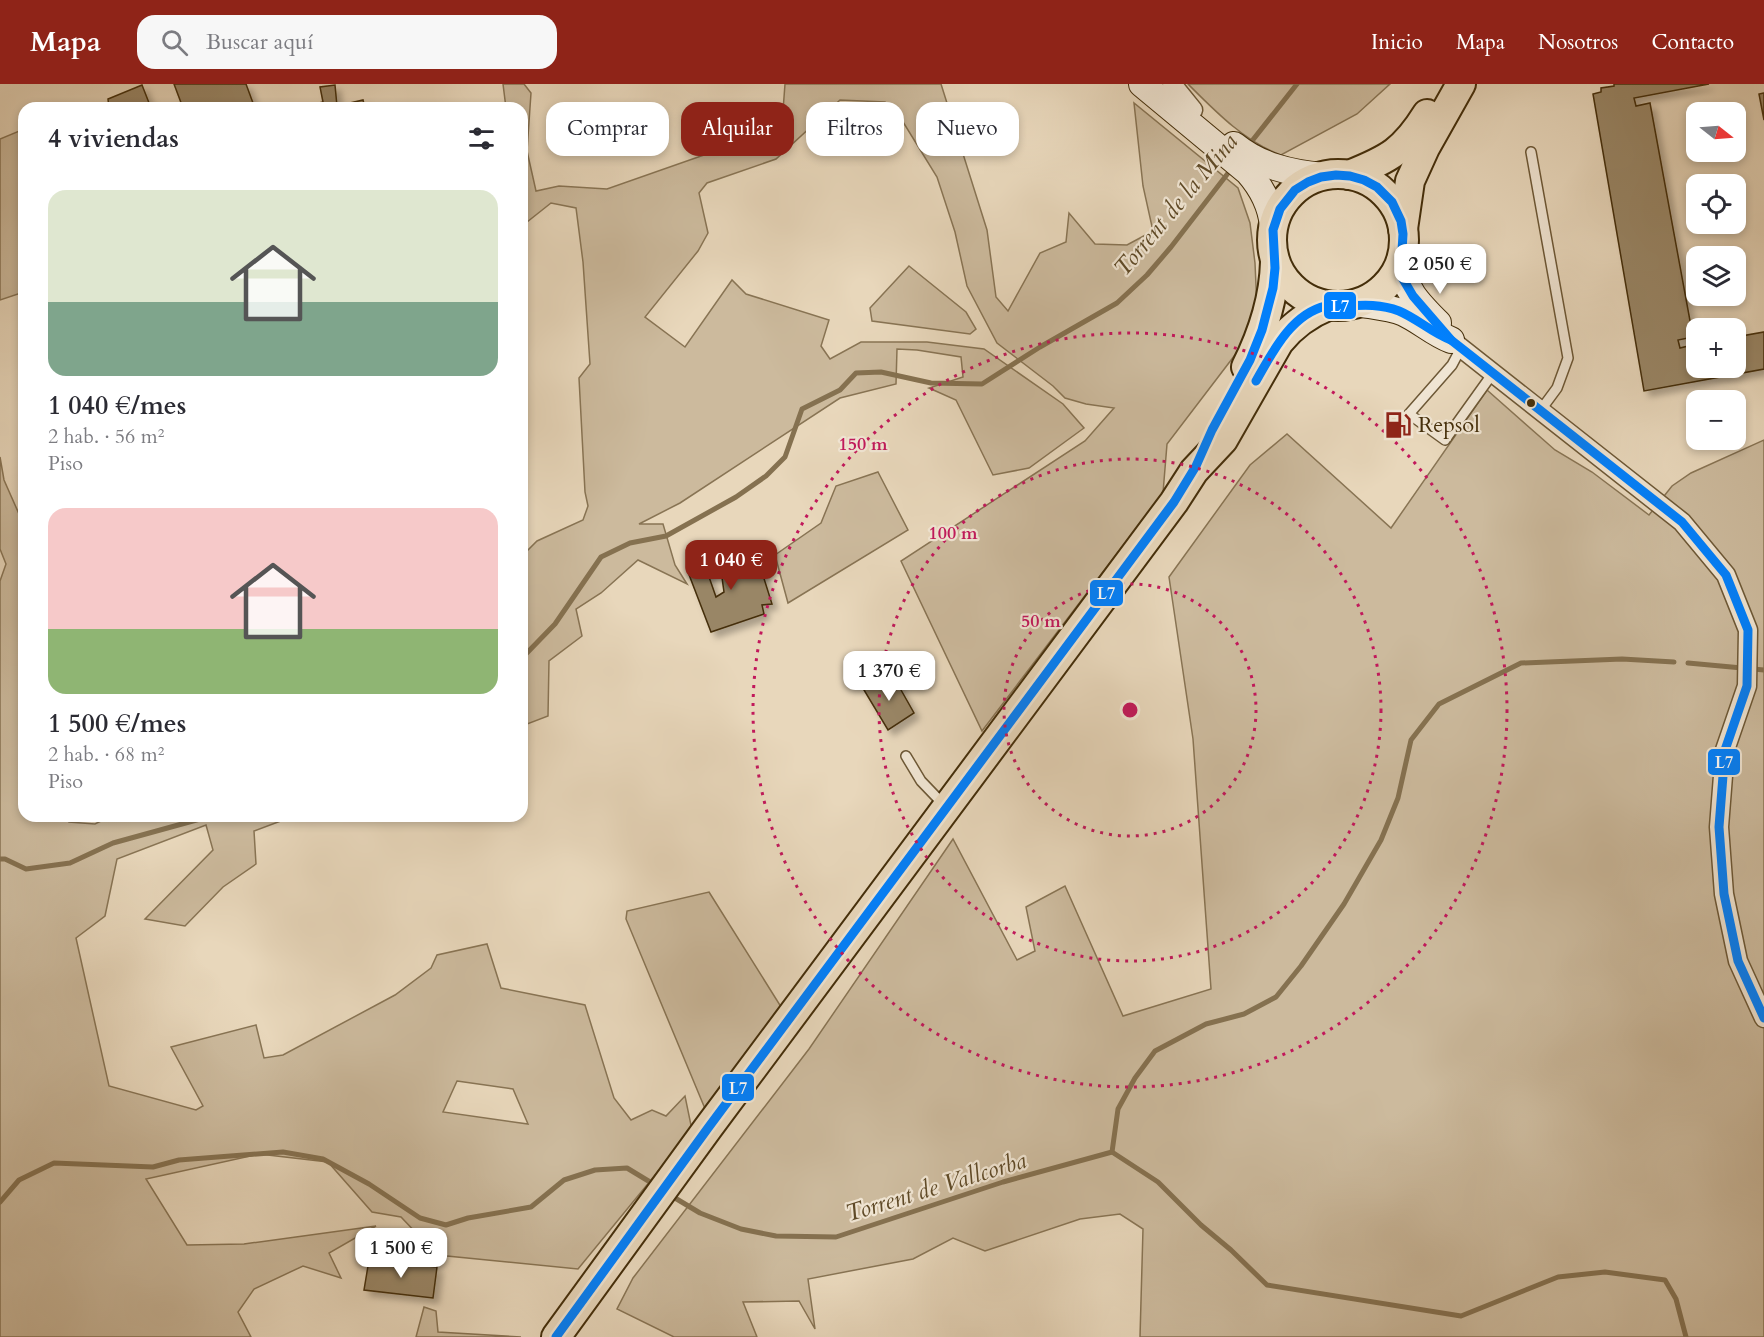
<!DOCTYPE html>
<html lang="es">
<head>
<meta charset="utf-8">
<style>
	:root { --surface:#fff; --page:#f7f7f7; --text:#2b2b33; --muted:#7c7c81; --accent:#8f2418 }
	body { margin:0; font-family:Cardo,serif; background:var(--page); color:var(--text); height:100vh; display:flex; flex-direction:column; font-size:22px; white-space:nowrap }
	* { box-sizing:border-box; margin:0 }
	p { font-size:20px; color:var(--muted) }
	.icon { flex:none; width:33px; height:33px; fill:none; stroke:currentColor; stroke-width:2; stroke-linecap:round; stroke-linejoin:round }
	.map { position:relative; flex:1; overflow:hidden }
	.details { position:absolute; left:18px; top:18px; width:510px; height:720px; display:flex; flex-direction:column; background:var(--surface); border-radius:18px; box-shadow:0 3px 9px #0003 }
	.details>* { flex:none }
	.banner { position:absolute; left:546px; top:18px; width:570px; height:54px; display:flex; gap:12px }
	.needle { width:39px; rotate:107deg }
	.tools { position:absolute; left:1686px; top:18px; display:grid; gap:12px }
	.tools a { display:grid; place-items:center; width:60px; height:60px; border-radius:12px; background:var(--surface); box-shadow:0 3px 9px #0003; font-size:30px }
	.price { position:absolute; translate:-50% -51px; padding:0 14px; border-radius:12px; background:#fff; color:#222; font-size:20px; line-height:39px; filter:drop-shadow(0 2px 3px #0008) }
	.price::after { content:''; position:absolute; left:50%; top:36px; width:18px; height:14px; margin-left:-9px; background:inherit; clip-path:polygon(0 0,100% 0,50% 100%) }
	.price.active { background:var(--accent); color:#fff }
	ul { padding:0; list-style:none }
	li { display:grid; align-content:center; gap:12px; height:318px; padding:0 30px }
	li span { display:grid; place-items:center; height:186px; border-radius:18px; color:#555 }
	li>.icon { margin-inline-start:auto }
	span .icon { width:108px; height:108px; fill:#fffc; stroke-width:1 }
	li b { font-size:26px }
	h2 { display:flex; justify-content:space-between; align-items:center; height:72px; padding:0 30px; font-size:26px }
	.chip { padding:0 21px; border-radius:18px; background:var(--surface); box-shadow:0 3px 9px #0003; font-size:21px; line-height:54px }
	.chip.active { background:var(--accent); color:#fff }
	header { display:flex; align-items:center; gap:36px; box-sizing:border-box; height:84px; padding:0 30px; background:var(--accent); color:#fff }
	header strong { font-size:28px }
	nav { display:flex; gap:33px; margin-inline-start:auto; font-size:21px }
	.search { width:420px; height:54px; background:var(--page); display:flex; align-items:center; gap:15px; box-sizing:border-box; padding:0 21px; border-radius:18px; color:var(--muted); font-size:22px }
	.map>svg:first-child { display:block }
</style>
</head>
<body>
<header>
<strong>Mapa</strong>
<div class="search"><svg class="icon" aria-label="search" viewBox="0 0 24 24"><circle cx="10" cy="10" r="6"/><path d="M15 15l6 6"/></svg>Buscar aquí</div>
<nav><a>Inicio</a><a>Mapa</a><a>Nosotros</a><a>Contacto</a></nav>
</header>
<div class="map">
<svg width="1764" height="1253" viewBox="0 0 1764 1253">
	<defs>
		<filter id="shadow"><feDropShadow dx="5.5" dy="5.5" stdDeviation="3" flood-color="#0004"/></filter>
	</defs>
	<rect width="100%" height="100%" fill="#e8d7bb"/>
	<filter id="stains"><feTurbulence type="fractalNoise" baseFrequency=".00333" numOctaves="4"/><feColorMatrix values="0 0 0 0 .2 0 0 0 0 .09 0 0 0 0 .02 0 0 0 .5 -.17"/></filter>
	<radialGradient id="worn" r=".72"><stop offset=".6" stop-color="#630" stop-opacity="0"/><stop offset="1" stop-color="#630" stop-opacity=".3"/></radialGradient>
	<!-- green -->
	<g fill="#ccba9d" stroke="#887454" stroke-width="1.5" fill-rule="evenodd">
		<path d="M503 0H524L531 9 527 67 536 107 559 102 607 105 761 51 782 40 785 0H941L987 146 996 213 1008 227 1040 169 1066 158 1069 129 1095 160 1127 161 1153 147 1143 102 1134 19 1238 104 1250 139 1255 179 1257 224 1241 263 1167 360 1163 409 982 647 901 477 1085 357 1114 324 1086 320 1065 314 1053 302 997 259 967 202 955 148 937 93 900 33 885 18 840 16 776 75 707 99 699 109 708 149 698 167 645 233 685 263 732 196 746 210 829 236 821 262 830 275 861 258H927L984 265 1063 320 1084 344 1029 384 993 391 956 316 929 304 963 293 961 273 917 266 897 265 896 300 840 314 680 419 639 440H663L675 481 687 500 638 476 601 509 576 525 582 552 549 577 548 632 522 642V472L537 457 583 436 588 422 585 408 579 294 590 280 583 178 576 124 551 119 522 142V24H506Z"/>
		<path d="M1188 0H1390L1357 30 1281 71C1244 57 1216 28 1188 0Z"/>
		<path d="M24 45V208L0 216V55Z"/>
		<path d="M909 182 966 228 976 245 970 250 872 237 870 224Z"/>
		<path d="M1487 306 1555 366 1592 388 1649 431 1672 402 1691 389 1764 356V1253H1140L1143 1145 1120 1130 1080 1135 985 1167 953 1154 913 1175 808 1195 815 1245 799 1217 743 1218 757 1253H674L617 1225 633 1194 809 965 953 755 1017 876 1035 867 1026 823 1065 802 1123 932 1211 905 1193 655 1169 493 1250 381 1287 350 1391 444Z"/>
		<path d="M0 373 4 396 23 439 24 446V732H69V738L95 740 111 732H294L254 747 256 780 223 803 185 842 145 835 213 766 206 741 117 775 105 832 76 854 109 1002 196 1026 203 1022 171 963 256 941 264 974 283 971 395 911 431 884 437 871 487 860 501 904 585 921 614 1014 631 1036 652 1026 666 1032 685 1012 692 1046 578 1185 417 1169 420 1153 401 1133 372 1128 328 1078 259 1070 146 1095 187 1161 244 1160 376 1142 329 1169 341 1194 303 1182 254 1205 238 1228 251 1253H0V497L6 480 0 465ZM457 997 513 1005 528 1040 443 1028Z"/>
		<path d="M878 388 908 446 788 519 775 471 821 439 836 402Z"/>
		<path d="M709 808 783 926 706 1027 626 835 627 827Z"/>
		<path d="M424 1223 436 1227 438 1248 521 1253H416Z"/>
	</g>
	<g fill="none" stroke-linecap="round" stroke-linejoin="round">
		<!-- stream -->
		<g stroke="#857150" stroke-width="5">
			<path d="M1248 62 1297 0"/>
			<path d="M522 574 555 540 601 473 630 459 666 452 736 413 766 392 785 373 802 325 840 306 856 289 881 288 931 299 982 300 1040 263 1117 219 1147 191 1171 163 1232 84"/>
			<path d="M1688 579 1764 586"/>
			<path d="M0 775H5L26 785 70 779 113 759 211 732"/>
			<path d="M1112 1068 1158 1098 1201 1141 1231 1166 1267 1201 1461 1232 1558 1193 1605 1188 1665 1196 1676 1215 1686 1253"/>
			<path d="M670 1111 700 1129 741 1145 776 1152 836 1153 1003 1098 1112 1068 1118 1025 1135 994 1155 967 1206 940 1244 930 1276 913 1301 882 1344 820 1381 756 1398 714 1411 656 1439 620 1521 579 1622 575 1674 578"/>
			<path d="M0 1118 19 1096 54 1079 153 1083 179 1076 283 1068 323 1075 369 1100 420 1134 446 1141 468 1134 531 1123 564 1096 595 1086 627 1084 655 1101"/>
		</g>
	</g>
	<!-- building -->
	<g fill="#998666" stroke="#442e0a" stroke-width="1.5" filter="url(#shadow)">
		<path d="M174 0H246L253 19 237 24H183Z"/>
		<path d="M1614 0H1709L1634 14 1636 22 1650 19 1693 253 1678 256 1680 264 1696 260V284H1736V253L1764 248V285L1644 307 1593 10 1601 8V4L1614 2Z"/>
		<path d="M142 1 151 24H109L108 15Z"/>
		<path d="M335 1 337 22 363 16 365 24H306V22L323 18 320 3Z"/>
		<path d="M1764 9V36L1759 10Z"/>
		<path d="M756 469 772 520 762 521 764 530 711 548 688 488 710 473 720 485 708 490 716 513 724 508 720 479Z"/>
		<path d="M892 590 914 629 888 646 864 606Z"/>
		<path d="M369 1176 437 1183 433 1214 364 1206Z"/>
	</g>
	<g fill="none" stroke-linecap="round" stroke-linejoin="round">
		<defs>
			<g id="lane">
				<path d="M1531 68 1568 274 1557 304 1540 327"/>
				<path d="M1461 264 1452 281 1409 330 1445 356 1493 289"/>
				<path d="M906 672 921 697 945 722"/>
			</g>
			<g id="street">
				<path d="M1172 0 1193 26"/>
				<path d="M1451 256 1682 438 1726 491 1748 546 1747 602 1725 666 1719 743 1724 810 1738 877 1764 934"/>
			</g>
			<g id="secondary">
				<path d="M1142 0 1248 88C1262 104 1271 121 1273 142"/>
				<path d="M1234 61C1260 82 1290 89 1323 92"/>
				<path d="M1400 177C1405 206 1417 218 1438 239"/>
				<path d="M1356 219C1372 222 1389 223 1404 229 1421 237 1433 249 1451 256"/>
			</g>
			<g id="primary">
				<circle cx="1338" cy="156" r="66"/>
				<path d="M1349 91C1389 75 1404 67 1427 30"/>
				<path d="M1403 145 1410 97 1425 64 1461 0"/>
				<path d="M1246 283C1263 249 1274 216 1275 178"/>
				<path d="M556 1253 708 1044 1174 418 1194 387 1223 356 1279 258C1293 241 1308 230 1328 222"/>
			</g>
		</defs>
		<!-- lane casing -->
		<use href="#lane" stroke="#6d5836" stroke-width="12"/>
		<!-- street casing -->
		<use href="#street" stroke="#6d5836" stroke-width="21"/>
		<!-- secondary casing -->
		<use href="#secondary" stroke="#442e0a" stroke-width="28"/>
		<!-- primary casing -->
		<use href="#primary" stroke="#442e0a" stroke-width="32"/>
		<!-- lane -->
		<use href="#lane" stroke="#f0e5d3" stroke-width="9"/>
		<!-- street -->
		<use href="#street" stroke="#f0e5d3" stroke-width="18"/>
		<!-- secondary -->
		<use href="#secondary" stroke="#f0e5d3" stroke-width="26"/>
		<!-- primary -->
		<use href="#primary" stroke="#e8d7bb" stroke-width="28"/>
		<defs>
			<g id="bus-1">
				<path d="M1256 297C1272 269 1291 230 1326 222 1332 221 1339 222 1345 222 1364 221 1381 220 1399 227 1418 235 1432 249 1451 256"/>
				<path d="M556 1253 708 1044 1174 418 1196 382 1212 346 1250 276 1262 246 1273 204 1275 184 1273 146 1280 125 1295 106 1308 98 1321 93 1336 91 1350 92 1364 96 1377 103 1392 118 1401 137 1403 150 1401 184 1403 195 1413 212 1451 256 1682 438 1726 491 1748 546 1747 602 1725 666 1719 743 1724 810 1738 877 1764 934"/>
			</g>
		</defs>
		<!-- bus-1 casing -->
		<use href="#bus-1" stroke="#f0e5d3" stroke-width="14"/>
		<!-- bus-1 -->
		<use href="#bus-1" stroke="#0080fe" stroke-width="9"/>
	</g>
	<!-- distance rings -->
	<g fill="none" stroke="#c2185b" stroke-width="3" stroke-dasharray="3 6">
		<circle cx="1130" cy="626" r="126"/>
		<circle cx="1130" cy="626" r="251"/>
		<circle cx="1130" cy="626" r="377"/>
	</g>
	<!-- icons -->
	<defs>
		<symbol id="fuel-bare" viewBox="-9 -9 18 18"><path d="M-5.5-6h7V0h2V4h1.3V-2.5L3-4.5l.8-.8L6-3V5H2.5V1h-1V6h-7ZM-4.2-4.7v3.2H.2V-4.7Z" fill="#8f2418" stroke="#f0e5d3" stroke-width="2.5" paint-order="stroke"/></symbol>
	</defs>
	<g fill-rule="evenodd">
		<use href="#fuel-bare" x="1379" y="322" width="38" height="38"/>
	</g>
	<!-- markers -->
	<circle fill="#442e0a" stroke="#f0e5d3" stroke-width="2" cx="1531" cy="319" r="5"/>
	<g text-anchor="middle" dominant-baseline="central" stroke-width="4.5" stroke-linejoin="round" paint-order="stroke">
		<!-- poi labels -->
		<g font-size="22" fill="#442e0a" stroke="#f0e5d3" text-anchor="start">
			<text x="1418" y="341">Repsol</text>
		</g>
		<!-- water labels -->
		<g font-size="24" font-style="italic" fill="#5f4a27" stroke="#f0e5d3">
			<text transform="translate(1176 121) rotate(-50)">Torrent de la Mina</text>
			<text transform="translate(936 1103) rotate(-17)">Torrent de Vallcorba</text>
		</g>
	</g>
	<circle cx="1130" cy="626" r="9" fill="#c2185b" stroke="#f0e5d3" stroke-width="3"/>
	<g font-size="18" text-anchor="middle" font-weight="bold" fill="#c2185b" stroke="#f0e5d3" stroke-width="4.5" stroke-linejoin="round" paint-order="stroke">
		<text x="863" y="366">150 m</text>
		<text x="953" y="455">100 m</text>
		<text x="1041" y="543">50 m</text>
	</g>
	<g stroke="#f0e5d3" stroke-width="2">
		<rect x="1323" y="207" width="34" height="29" rx="6" fill="#0080fe"/>
		<rect x="1089" y="495" width="35" height="28" rx="6" fill="#0080fe"/>
		<rect x="1707" y="664" width="34" height="28" rx="6" fill="#0080fe"/>
		<rect x="721" y="989" width="34" height="29" rx="6" fill="#0080fe"/>
	</g>
	<g font-size="16" text-anchor="middle" font-weight="bold" fill="#fff">
		<text x="1340" y="228">L7</text>
		<text x="1106" y="515">L7</text>
		<text x="1724" y="684">L7</text>
		<text x="738" y="1010">L7</text>
	</g>
	<rect width="100%" height="100%" filter="url(#stains)"/>
	<rect width="100%" height="100%" fill="url(#worn)"/>
</svg>
<div class="tools">
<a><svg class="needle" viewBox="-14 -14 28 28"><path d="M0-13l5 13h-10z" fill="#e53935"/><path d="M0 13l5-13h-10z" fill="#7c7c81"/></svg></a>
<a><svg class="icon" aria-label="locate" viewBox="0 0 24 24"><circle cx="12" cy="12" r="6"/><path d="M12 2v4M12 18v4M2 12h4M18 12h4"/></svg></a>
<a><svg class="icon" aria-label="layers" viewBox="0 0 24 24"><path d="M12 4l9 5-9 5-9-5zM3 14l9 5 9-5"/></svg></a>
<a>+</a>
<a>−</a>
</div>
<b class="price" style="left:1440px;top:211px">2 050 €</b>
<b class="price active" style="left:731px;top:507px">1 040 €</b>
<b class="price" style="left:889px;top:618px">1 370 €</b>
<b class="price" style="left:401px;top:1195px">1 500 €</b>
<div class="banner">
<a class="chip">Comprar</a>
<a class="chip active">Alquilar</a>
<a class="chip">Filtros</a>
<a class="chip">Nuevo</a>
</div>
<section class="details">
<h2>4 viviendas<svg class="icon" aria-label="filters" viewBox="0 0 24 24"><path d="M4 7h16M4 17h16"/><circle cx="9" cy="7" r="2"/><circle cx="15" cy="17" r="2"/></svg></h2>
<ul>
<li><span style="background:linear-gradient(#dfe7d0 60%,#7fa58c 0)"><svg class="icon" aria-label="home" viewBox="0 0 24 24"><path d="M3 11l9-7 9 7M6 9v11h12V9"/></svg></span><div><b>1 040 €/mes</b><p>2 hab. · 56 m²</p><p>Piso</p></div></li>
<li><span style="background:linear-gradient(#f6c9c9 65%,#8fb573 0)"><svg class="icon" aria-label="home" viewBox="0 0 24 24"><path d="M3 11l9-7 9 7M6 9v11h12V9"/></svg></span><div><b>1 500 €/mes</b><p>2 hab. · 68 m²</p><p>Piso</p></div></li>
</ul>
</section>
</div>
</body>
</html>
